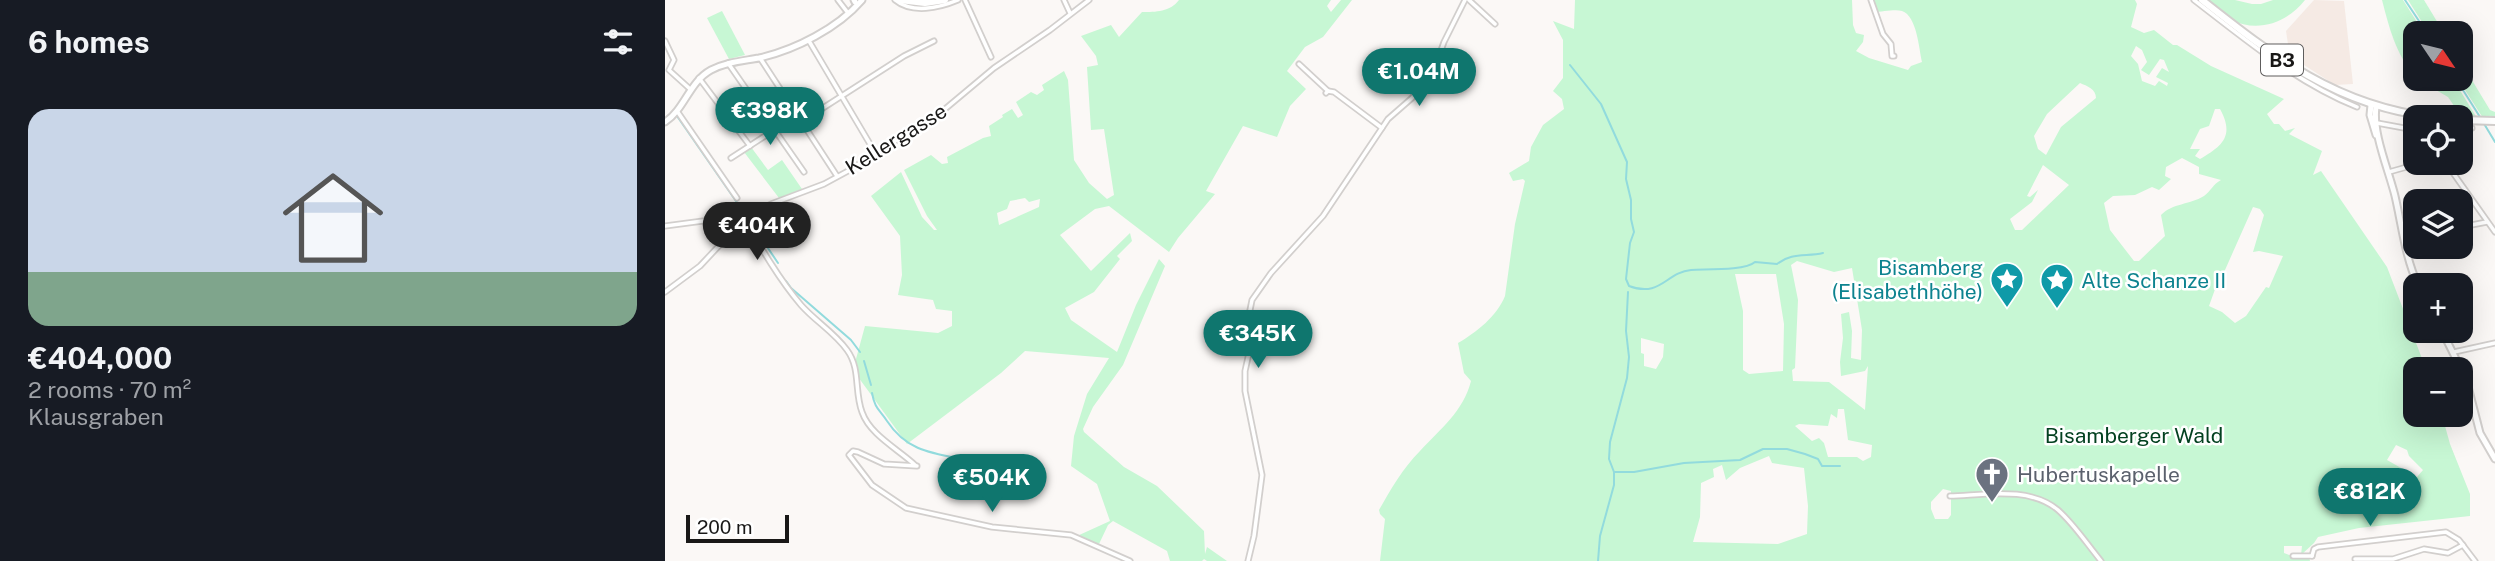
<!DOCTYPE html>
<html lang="en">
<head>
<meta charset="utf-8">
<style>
	:root { --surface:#171b24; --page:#20242c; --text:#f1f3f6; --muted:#9ea1a6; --line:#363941; --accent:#0f766e }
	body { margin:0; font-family:"Public Sans",sans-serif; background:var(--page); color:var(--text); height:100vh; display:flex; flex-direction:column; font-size:26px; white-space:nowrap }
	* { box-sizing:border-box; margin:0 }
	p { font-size:23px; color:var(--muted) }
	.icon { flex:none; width:38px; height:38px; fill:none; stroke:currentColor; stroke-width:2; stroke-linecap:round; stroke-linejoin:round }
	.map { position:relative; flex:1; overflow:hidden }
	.drawer { display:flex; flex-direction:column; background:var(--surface); width:665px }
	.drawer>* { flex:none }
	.needle { width:46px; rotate:125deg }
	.tools { position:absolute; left:1738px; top:21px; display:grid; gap:14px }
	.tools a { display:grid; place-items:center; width:70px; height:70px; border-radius:14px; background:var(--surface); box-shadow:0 7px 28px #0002; font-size:35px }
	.scale { position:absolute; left:21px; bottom:18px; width:103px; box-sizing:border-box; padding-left:7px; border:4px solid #191817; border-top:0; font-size:19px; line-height:24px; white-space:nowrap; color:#191817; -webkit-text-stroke:5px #fff; paint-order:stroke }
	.price { position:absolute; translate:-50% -60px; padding:0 16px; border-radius:24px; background:var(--accent); color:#fff; font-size:23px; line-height:46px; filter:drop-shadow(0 2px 4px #0008) }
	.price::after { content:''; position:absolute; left:50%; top:42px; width:21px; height:16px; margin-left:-10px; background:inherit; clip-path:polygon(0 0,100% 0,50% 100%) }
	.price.on { background:#222; color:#fff }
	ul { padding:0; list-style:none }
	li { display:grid; align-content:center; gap:14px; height:371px; padding:0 28px }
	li+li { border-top:2px solid var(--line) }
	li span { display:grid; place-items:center; height:217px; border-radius:21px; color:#555 }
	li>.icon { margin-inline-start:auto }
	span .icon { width:126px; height:126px; fill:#fffc; stroke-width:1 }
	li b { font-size:30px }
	h2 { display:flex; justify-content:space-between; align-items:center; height:84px; padding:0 28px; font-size:30px }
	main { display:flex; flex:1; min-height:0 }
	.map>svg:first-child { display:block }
</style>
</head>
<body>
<main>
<section class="drawer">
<h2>6 homes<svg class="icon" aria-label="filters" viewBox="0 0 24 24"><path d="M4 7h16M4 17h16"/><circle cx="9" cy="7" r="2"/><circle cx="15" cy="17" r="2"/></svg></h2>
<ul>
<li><span style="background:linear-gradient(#c9d6e8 75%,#7fa58c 0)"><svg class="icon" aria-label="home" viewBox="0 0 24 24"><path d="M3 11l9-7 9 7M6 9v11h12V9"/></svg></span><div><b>€404,000</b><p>2 rooms · 70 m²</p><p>Klausgraben</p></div></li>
</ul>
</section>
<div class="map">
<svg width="1830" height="561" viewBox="0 0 1830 561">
	<rect width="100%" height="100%" fill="#fbf8f6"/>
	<!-- built -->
	<path fill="#f5eae4" d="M1649 0 1679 1 1688 84 1670 85 1636 63 1624 51 1621 31Z"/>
	<!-- green -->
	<g fill="#c7f7d4" fill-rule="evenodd">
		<path d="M514 0H666L662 6 666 12 676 0H687L658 37 640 47 622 71 641 89 625 106 612 137 578 126 541 191 550 194 513 238 504 252 444 206 430 209 395 235 426 271 465 233 467 241 452 256 455 259 429 292 400 308 406 320 452 352 471 305 494 259 500 266 458 365 428 407 418 429 419 432 459 467 492 486 539 531 540 554 542 547 562 561H542L539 559 537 561H505L502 551 448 521 443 525 434 544 412 536 445 521 432 484 406 466 409 436 422 394 444 358 360 351 336 373 242 444 188 370 200 326 273 333 287 326V311L271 309 268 300 233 295 237 275 235 236 206 196 236 172 257 217 269 230H272L262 216 239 170 266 155 277 164 283 163 282 157 318 138 326 136 324 126 338 117 337 115 347 109 353 118 358 115 351 102 366 92 372 95 379 90 377 85 399 71 403 80 409 160 424 183 442 199 449 195 439 129 426 130 422 67 433 65 431 56 416 36 446 25 454 37 477 12C491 12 505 12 514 0ZM360 198 364 202 375 199 374 207 334 225 332 213 342 209 345 201Z"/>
		<path d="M910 0H1187L1188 25 1191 33 1199 35 1198 42 1191 51 1204 58 1243 70 1246 66 1257 62C1254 49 1252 16 1237 11 1230 9 1217 12 1209 12L1206 0H1470L1472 4 1466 27 1479 33 1489 30 1508 45H1512L1546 66 1619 99 1602 114 1609 124H1614L1620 131 1630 128 1624 134 1657 151 1648 175 1656 171 1722 267 1761 369H1750V415H1777L1785 444 1805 494V516L1694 528 1653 537 1649 543 1636 555 1637 546H1619V553L1632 558 1644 557 1645 561H715L720 519 715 514 714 510C726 489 738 468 755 451 776 428 798 412 806 381L799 373 793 343C812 332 832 316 840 296L850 224 860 181 858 179 848 181 844 173 864 161 866 147 878 125 899 109 897 99 888 91 898 78V40L888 21 909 29ZM1471 46 1477 50 1482 62 1476 70 1484 75 1495 59 1499 60 1504 72 1497 68 1491 77 1503 83 1502 86 1494 81 1490 86 1477 81 1473 64 1466 56ZM1415 83C1422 86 1431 89 1431 98L1396 127 1381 155 1373 149 1369 136 1382 114ZM1550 109H1555C1570 136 1557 146 1535 159L1530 156 1535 149H1525L1535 129 1544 126ZM1517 158 1534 167V174L1556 180C1548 184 1546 191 1539 196 1524 205 1508 203 1496 215L1500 236 1474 261H1469L1445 230 1439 203 1448 196 1470 195 1487 187 1494 190 1506 179 1500 176 1501 167ZM1378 165 1404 185 1357 230H1350L1345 219 1367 202 1373 190 1365 197 1362 196ZM1588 207 1595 209 1599 215 1588 252 1594 251 1618 256 1604 288 1601 287 1581 316 1570 323 1557 312 1544 306 1553 281 1556 279ZM1132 261 1169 272 1187 268 1197 330 1196 360 1186 358 1187 331 1184 312 1176 314 1178 338 1175 362 1176 376 1200 371 1203 366 1200 410 1164 382 1128 381 1127 370 1130 368 1133 300 1126 265ZM1070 274H1111L1119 324 1118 371 1084 374 1078 370V311ZM976 338 999 344 998 357 991 369 979 366V354L976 353ZM1173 409H1179L1183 440 1207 445 1206 457 1198 461 1192 457H1163L1159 443 1154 438 1147 441 1130 426 1134 424 1163 426 1166 414 1172 418ZM1731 445 1742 450 1744 456 1758 470 1752 477 1722 460ZM1104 456 1107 463 1139 468 1143 506 1142 534 1113 544 1028 542 1035 517 1036 483 1049 477 1048 469 1057 465 1061 480 1075 468ZM1278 489 1286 491V515L1283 519H1270L1266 509V502Z"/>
		<path d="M1539 0H1570L1587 4H1596L1608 0H1640C1622 23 1593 33 1566 20 1556 15 1547 6 1539 0Z"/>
		<path d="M1717 0H1738L1759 33H1750V76C1731 55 1724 27 1717 0Z"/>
		<path d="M1743 0H1759L1779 33H1764Z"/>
		<path d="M57 11 80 55 64 59 42 18Z"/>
		<path d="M1796 62 1825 110 1830 112V118H1818L1793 79H1796Z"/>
		<path d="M1752 79H1788L1812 118 1796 116 1783 97Z"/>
		<path d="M86 147 103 170 117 160 137 189 114 198 79 152Z"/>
	</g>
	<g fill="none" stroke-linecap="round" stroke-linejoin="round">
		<!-- stream -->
		<g stroke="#92dbdd" stroke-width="2">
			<path d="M1740 0 1762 33"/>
			<path d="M905 65 936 104 962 162 961 179 966 200V219L969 232 965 243 961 279 964 286C996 298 1001 272 1026 270 1041 269 1080 271 1090 262L1112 264C1127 252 1141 257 1158 253"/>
			<path d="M1791 79 1815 117"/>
			<path d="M12 116 80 214"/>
			<path d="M1818 122 1830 142"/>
			<path d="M84 220 113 263"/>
			<path d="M121 281 126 288 186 340 195 352"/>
			<path d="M199 361 206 385"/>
			<path d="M207 393C210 409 214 409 222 421 241 450 265 453 297 459 306 460 313 462 323 462"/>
			<path d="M950 472H969L1019 463 1075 460 1098 449H1122L1140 454 1153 459 1157 466H1175"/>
			<path d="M933 561 935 536 949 485V472L944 459 945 442 962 378 964 357 961 331 963 292"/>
		</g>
		<defs>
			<g id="minor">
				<path d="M173 0 183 13"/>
				<path d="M230 0C247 14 274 8 293 0"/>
				<path d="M300 0 326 57"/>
				<path d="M399 0 405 13"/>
				<path d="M804 0 830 24"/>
				<path d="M1206 0 1218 34 1226 44 1227 56H1229"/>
				<path d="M1529 0C1581 40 1632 83 1692 107"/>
				<path d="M0 41 9 60 4 70 25 89"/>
				<path d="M144 41 205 144"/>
				<path d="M95 58 172 176"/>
				<path d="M63 63 139 172"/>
				<path d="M634 64 663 91"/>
				<path d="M34 78 85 146"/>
				<path d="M661 93 663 91 669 92 717 128"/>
				<path d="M158 108 239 56 269 41"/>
				<path d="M12 111 72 198"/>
				<path d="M1712 123 1750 130"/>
				<path d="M1796 129 1807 128"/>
				<path d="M66 158 100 136 135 122"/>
				<path d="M1781 163 1830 232"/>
				<path d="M1724 172 1756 163"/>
				<path d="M79 218C96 248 114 279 136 305 150 321 169 332 182 350 196 369 189 391 197 412 205 435 233 449 250 465"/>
				<path d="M0 226 68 217 79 218"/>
				<path d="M1796 227 1822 222"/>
				<path d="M1739 236 1750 234"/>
				<path d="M0 292 35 266 81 217 106 204 159 184 183 171 280 109 329 68 385 30 424 0"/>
				<path d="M1789 352 1830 343"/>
				<path d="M252 466 219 464 193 452 188 451 184 455 207 485 241 508 327 527 406 535 465 561"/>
				<path d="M1285 496C1319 495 1365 486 1393 510 1409 524 1422 544 1436 561"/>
				<path d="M1628 556H1647"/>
				<path d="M1647 556 1649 549 1653 547 1781 532 1794 540 1810 561"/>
				<path d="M1690 559H1728L1759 549 1783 553 1798 545"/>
				<path d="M583 561 589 536 597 475 580 391V371L586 344 584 315 587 300 606 273 658 216 723 119 747 98 769 70 779 42 800 0"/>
			</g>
			<g id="secondary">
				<path d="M189 0 190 2"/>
				<path d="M1706 105 1705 115 1711 135"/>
				<path d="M1711 107C1707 132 1724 171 1730 196 1737 226 1740 257 1753 285"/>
				<path d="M0 122C20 109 24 82 46 70 61 62 78 61 94 58 130 50 173 28 197 0"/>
				<path d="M1777 331 1801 379 1815 433 1830 459"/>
			</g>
			<g id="primary">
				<path d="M235 0 260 3 280 0"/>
				<path d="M1537 0C1609 57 1672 106 1767 117"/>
				<path d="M1796 120 1830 121"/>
			</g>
		</defs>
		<!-- minor casing -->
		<use href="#minor" stroke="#d2cfcd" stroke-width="7"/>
		<!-- secondary casing -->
		<use href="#secondary" stroke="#d2cfcd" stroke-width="9"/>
		<!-- primary casing -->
		<use href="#primary" stroke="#d2cfcd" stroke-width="10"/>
		<!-- minor -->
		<use href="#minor" stroke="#fff" stroke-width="3.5"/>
		<!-- secondary -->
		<use href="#secondary" stroke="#fff" stroke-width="5"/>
		<!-- primary -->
		<use href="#primary" stroke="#fff" stroke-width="6"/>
	</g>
	<!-- icons -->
	<defs>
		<symbol id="sight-pin" viewBox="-11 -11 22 30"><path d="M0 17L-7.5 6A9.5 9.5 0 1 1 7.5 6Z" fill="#0f9aa8" stroke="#fff"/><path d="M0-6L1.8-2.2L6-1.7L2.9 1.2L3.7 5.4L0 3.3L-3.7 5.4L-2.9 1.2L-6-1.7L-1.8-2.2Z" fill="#fff"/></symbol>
		<symbol id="church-pin" viewBox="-11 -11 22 30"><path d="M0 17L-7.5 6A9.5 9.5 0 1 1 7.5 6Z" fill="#6b7280" stroke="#fff"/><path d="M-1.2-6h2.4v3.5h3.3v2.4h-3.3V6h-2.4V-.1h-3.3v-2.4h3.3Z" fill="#fff"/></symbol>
	</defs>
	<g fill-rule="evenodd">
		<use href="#sight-pin" x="1323" y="260" width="38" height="52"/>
		<use href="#sight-pin" x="1373" y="261" width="38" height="52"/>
		<use href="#church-pin" x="1308" y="455" width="38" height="52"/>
	</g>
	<g text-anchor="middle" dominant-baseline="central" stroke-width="5" stroke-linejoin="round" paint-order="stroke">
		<!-- shield labels -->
		<rect fill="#fff" stroke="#5e5d5d" stroke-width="2" x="1596" y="44.5" width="42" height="31" rx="5"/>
		<g font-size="19" font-weight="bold" fill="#191817">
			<text x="1617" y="60">B3</text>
		</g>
		<!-- street labels -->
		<g font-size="21" fill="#191817" stroke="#fff">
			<text transform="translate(231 139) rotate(-32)">Kellergasse</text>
		</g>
		<!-- culture labels -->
		<g font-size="21" fill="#0d838f" stroke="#fff" text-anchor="end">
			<text x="1318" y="267">Bisamberg<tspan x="1318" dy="24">(Elisabethhöhe)</tspan></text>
			<text x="1416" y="280" text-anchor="start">Alte Schanze II</text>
		</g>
		<!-- park labels -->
		<g font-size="21" fill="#034120" stroke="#fff">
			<text x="1469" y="435">Bisamberger Wald</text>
		</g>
		<!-- worship labels -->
		<g font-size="21" fill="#5b616d" stroke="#fff" text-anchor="start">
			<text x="1352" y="474">Hubertuskapelle</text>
		</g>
	</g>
</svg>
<div class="tools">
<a><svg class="needle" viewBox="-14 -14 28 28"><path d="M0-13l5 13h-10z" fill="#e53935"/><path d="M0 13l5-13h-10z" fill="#9ea1a6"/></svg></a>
<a><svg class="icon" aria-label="locate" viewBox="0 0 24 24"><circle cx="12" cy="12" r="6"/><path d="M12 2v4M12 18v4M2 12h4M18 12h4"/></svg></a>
<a><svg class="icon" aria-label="layers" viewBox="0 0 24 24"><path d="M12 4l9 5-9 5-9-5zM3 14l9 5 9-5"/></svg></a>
<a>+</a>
<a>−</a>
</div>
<div class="scale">200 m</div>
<b class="price" style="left:754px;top:108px">€1.04M</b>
<b class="price" style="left:105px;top:147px">€398K</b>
<b class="price on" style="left:92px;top:262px">€404K</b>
<b class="price" style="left:593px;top:370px">€345K</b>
<b class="price" style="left:327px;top:514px">€504K</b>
<b class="price" style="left:1705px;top:528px">€812K</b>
</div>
</main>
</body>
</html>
